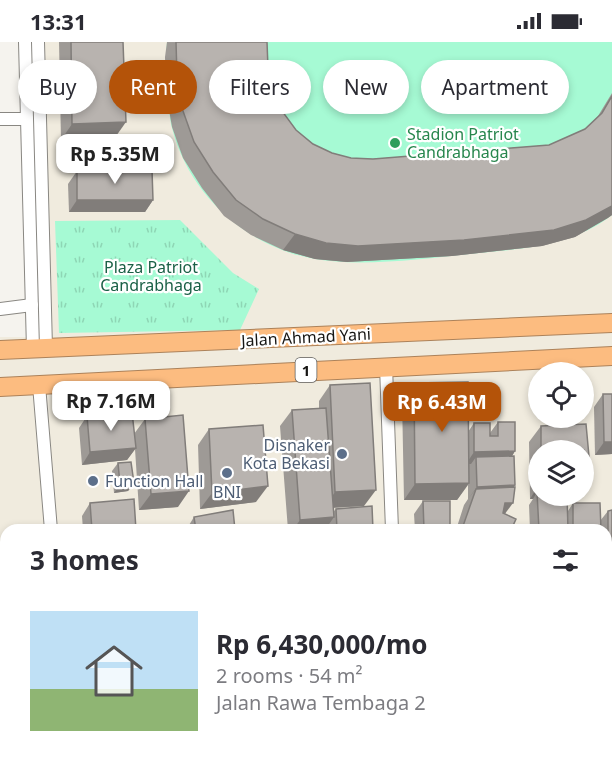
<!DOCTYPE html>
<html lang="en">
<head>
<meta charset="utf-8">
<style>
	:root { --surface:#fff; --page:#f2f2f3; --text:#2b2b33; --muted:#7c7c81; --accent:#b45309 }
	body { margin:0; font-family:"Noto Sans",sans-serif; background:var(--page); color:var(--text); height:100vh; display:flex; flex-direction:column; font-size:22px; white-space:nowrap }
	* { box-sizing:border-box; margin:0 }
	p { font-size:20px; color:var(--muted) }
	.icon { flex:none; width:33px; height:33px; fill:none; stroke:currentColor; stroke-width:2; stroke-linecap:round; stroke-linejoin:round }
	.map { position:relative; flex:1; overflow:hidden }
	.drawer { position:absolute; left:0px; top:482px; width:612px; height:236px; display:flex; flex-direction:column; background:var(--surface); border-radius:18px 18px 0 0; box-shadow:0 3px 9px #0003 }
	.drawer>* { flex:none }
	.guide { position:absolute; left:18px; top:18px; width:576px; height:54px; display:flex; gap:12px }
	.controls { position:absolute; left:528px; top:320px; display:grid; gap:12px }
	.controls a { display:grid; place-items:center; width:66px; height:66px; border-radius:50%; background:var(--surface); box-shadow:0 3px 9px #0003; font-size:30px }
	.price { position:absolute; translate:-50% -51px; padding:0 14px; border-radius:12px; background:#fff; color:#222; font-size:20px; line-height:39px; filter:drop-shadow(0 2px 3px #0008) }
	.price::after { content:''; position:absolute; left:50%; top:36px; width:18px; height:14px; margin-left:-9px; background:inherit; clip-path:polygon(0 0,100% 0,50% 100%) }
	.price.selected { background:var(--accent); color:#fff }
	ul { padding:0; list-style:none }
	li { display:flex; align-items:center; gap:18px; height:150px; padding:0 30px }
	li span { display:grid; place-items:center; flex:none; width:168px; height:120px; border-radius:0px; color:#555 }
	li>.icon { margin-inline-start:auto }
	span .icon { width:72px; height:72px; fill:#fffc; stroke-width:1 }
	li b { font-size:26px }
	h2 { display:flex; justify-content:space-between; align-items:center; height:72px; padding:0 30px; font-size:26px }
	.chip { padding:0 21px; border-radius:27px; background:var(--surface); box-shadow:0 3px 9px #0003; font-size:21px; line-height:54px }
	.chip.selected { background:var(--accent); color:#fff }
	.status { display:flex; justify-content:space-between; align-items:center; height:42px; padding:0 30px; background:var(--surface); direction:ltr }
	.status svg { height:16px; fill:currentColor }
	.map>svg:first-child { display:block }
</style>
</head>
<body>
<div class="status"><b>13:31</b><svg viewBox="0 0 49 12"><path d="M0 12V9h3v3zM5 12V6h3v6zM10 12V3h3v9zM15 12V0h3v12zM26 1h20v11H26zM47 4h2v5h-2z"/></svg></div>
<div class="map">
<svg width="612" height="716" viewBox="0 0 612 716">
	<defs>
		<pattern id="park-tufts" width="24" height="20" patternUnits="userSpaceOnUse" patternTransform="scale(1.5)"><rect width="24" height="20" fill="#a6fad4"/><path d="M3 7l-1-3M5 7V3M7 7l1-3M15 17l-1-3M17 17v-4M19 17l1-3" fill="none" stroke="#8ed6b5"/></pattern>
	</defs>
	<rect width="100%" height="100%" fill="#f5f3ee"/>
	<!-- built -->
	<path fill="#f0ebde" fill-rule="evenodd" d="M23 0H612V608L606 605V488H6V547L0 548V295H27ZM538 330H584V375H538ZM538 408H584V453H538Z"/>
	<!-- park -->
	<path fill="url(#park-tufts)" d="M180 178 233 231 259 247 240 288 59 291 55 179Z"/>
	<!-- pitch -->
	<path fill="#a6fad4" d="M167 0H612V173C571 205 519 207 469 212 424 217 359 225 315 217 247 205 189 153 172 86 169 75 169 61 168 50 167 33 165 17 167 0Z"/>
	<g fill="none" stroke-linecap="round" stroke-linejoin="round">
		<!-- river -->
		<path stroke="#52c7d1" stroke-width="22" d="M606 628 612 632"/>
		<defs>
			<g id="minor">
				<path d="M25 0 33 307"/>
				<path d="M38 0 46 306"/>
				<path d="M0 77H27"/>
				<path d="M0 267 32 263"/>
				<path d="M386 324 392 488"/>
				<path d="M39 343 51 488"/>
				<path d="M606 543H612"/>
				<path d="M0 548 6 547"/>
				<path d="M606 599 612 603"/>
				<path d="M0 606 6 605"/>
				<path d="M606 660 612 664"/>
				<path d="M356 711 357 716"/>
				<path d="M259 716 261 711"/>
			</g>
			<g id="highway">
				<path d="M0 308 612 281"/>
				<path d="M0 345 612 314"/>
			</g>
		</defs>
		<!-- minor casing -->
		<use href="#minor" stroke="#898782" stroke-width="14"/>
		<!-- highway casing -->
		<use href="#highway" stroke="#ac825a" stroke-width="20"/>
		<!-- minor -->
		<use href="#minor" stroke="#fff" stroke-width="12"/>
		<!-- highway -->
		<use href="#highway" stroke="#fcbc80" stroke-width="18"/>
	</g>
	<!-- wall -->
	<g fill="#9e9a96">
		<path d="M59 0H123L114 97 61 98Z"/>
		<path d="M167 0H267L268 26 282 69 296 88 313 102 332 111 351 116 373 117 549 103 585 87 598 74 612 51V173L575 195 542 204 452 214 347 220 315 217 283 208 251 193 224 174 202 146 183 116 172 85 166 50 165 15Z"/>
		<path d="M77 129 153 158 145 170H69L68 142Z"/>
		<path d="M414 341 468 390 474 381 490 391 498 380 515 409 512 414 515 443 505 472 511 488H456L464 463 468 457V443L457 458H404L402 357Z"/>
		<path d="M330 343 364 464 333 466V470L336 467 373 488H327V484L325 488H288L280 384 292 368 319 366V359Z"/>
		<path d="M603 352 612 412 595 413 594 365Z"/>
		<path d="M87 374 134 392 145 377 178 465 139 468 135 407 127 418 82 423 79 386Z"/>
		<path d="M541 384 584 408H538V453H572H567L568 469 573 461 600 479 608 469 612 525H606V488H530L529 463 533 457H530L529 400Z"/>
		<path d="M209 387 256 460 200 467 198 403Z"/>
		<path d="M118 421 134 441 128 449 114 451 112 429Z"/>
		<path d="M423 459 450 488H415L414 472Z"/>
		<path d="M90 461 136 488H83L82 474Z"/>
		<path d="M194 475 235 488H186Z"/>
		<path d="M612 679V712L605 716 603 711H606V682Z"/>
	</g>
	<!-- shaded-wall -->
	<g fill="#817d7a">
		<path d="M126 80 114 97 61 98 72 82Z"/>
		<path d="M77 158H153L145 170H69Z"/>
		<path d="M612 164V173L608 176 575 195 542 204 452 214 347 220 315 217 283 208 295 192Z"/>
		<path d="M604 400H612V412L595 413Z"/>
		<path d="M136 406 127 418 82 423 90 410Z"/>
		<path d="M515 409 507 422 476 415 471 422H466L474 410Z"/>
		<path d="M591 436 584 446V437Z"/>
		<path d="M134 441 128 449 114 451 120 442Z"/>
		<path d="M469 441 457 458H404L415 442Z"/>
		<path d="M515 443 506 456 476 447 468 457 477 445Z"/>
		<path d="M268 444 256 460 200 467 212 451Z"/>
		<path d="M538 444V453H572L538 456 537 450 533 457H530Z"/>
		<path d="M376 448 364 464 324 466 335 450Z"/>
		<path d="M189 449 178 465 139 468 151 452Z"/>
		<path d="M505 461H513L501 477H494Z"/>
		<path d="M334 475 325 488H293L300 478Z"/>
		<path d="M463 484 472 488H460Z"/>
		<path d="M608 513H612V525H606V516Z"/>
		<path d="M612 690V696L606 698V693Z"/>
		<path d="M612 707V712L605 716 611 708Z"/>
	</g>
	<!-- building -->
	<g fill="#b8b3af" stroke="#817d7a" stroke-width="1.5">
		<path d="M71 0H123L126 80 72 82Z"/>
		<path d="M176 0H267L268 26 282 69 296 88 313 102 332 111 351 116 373 117 549 103 585 87 602 71 612 54V164L586 178 554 188 464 198 358 204 326 201 295 192 263 177 236 158 213 130 194 100 183 69 177 34Z"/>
		<path d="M152 128 153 158H77V129Z"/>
		<path d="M468 340 469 441 415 442 414 341Z"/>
		<path d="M370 341 376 448 335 450 330 343Z"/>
		<path d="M603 352H612V400H604Z"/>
		<path d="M326 366 334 475 300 478 292 368Z"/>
		<path d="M132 370 136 406 90 410 87 374Z"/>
		<path d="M183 373 189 449 151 452 145 377Z"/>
		<path d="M498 380H515V409L474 410V381H490V394H498Z"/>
		<path d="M586 382 591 436 584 437V408H541V384Z"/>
		<path d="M263 383 268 444 212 451 209 387Z"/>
		<path d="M514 414 515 443 477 445 476 415Z"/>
		<path d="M131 420 134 441 120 442 118 421Z"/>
		<path d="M515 445 513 461H505L503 471 516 477 511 488H493L489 486 488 488H472L463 484 476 447Z"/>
		<path d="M537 450H538V453H567L568 488H539Z"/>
		<path d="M134 457 136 488H92L90 461Z"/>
		<path d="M423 459H450V488H424Z"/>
		<path d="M573 461H600L601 488H573Z"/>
		<path d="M372 464 373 488H337L336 467Z"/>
		<path d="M233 468 235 488H196L194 475Z"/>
		<path d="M612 468V513H608V469Z"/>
		<path d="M612 679V690L606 693V682Z"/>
		<path d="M612 694V707L611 708 607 697Z"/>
	</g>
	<!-- markers -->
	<circle fill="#2e9e5b" stroke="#fff" stroke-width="2" cx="395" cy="101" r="6"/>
	<g fill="#5c6f8a" stroke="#fff" stroke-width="2">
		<circle cx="342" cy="412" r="6"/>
		<circle cx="227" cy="431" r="6"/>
		<circle cx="93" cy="439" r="6"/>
	</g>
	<g text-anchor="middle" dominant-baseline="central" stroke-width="4.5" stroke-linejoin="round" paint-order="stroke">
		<!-- shield labels -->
		<rect fill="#fff" stroke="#5d5c5a" stroke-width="1.5" x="295.5" y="316" width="21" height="24" rx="4.5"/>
		<g font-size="15" font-weight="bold" fill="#171614">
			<text x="306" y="328">1</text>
		</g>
		<!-- leisure labels -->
		<g font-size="16" fill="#27864d" stroke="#fff" text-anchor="start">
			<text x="407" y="92">Stadion Patriot<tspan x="407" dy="18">Candrabhaga</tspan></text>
		</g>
		<!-- park labels -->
		<g font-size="16" fill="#1a6046" stroke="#fff">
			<text x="151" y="225">Plaza Patriot<tspan x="151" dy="18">Candrabhaga</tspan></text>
		</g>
		<!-- street labels -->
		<g font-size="16" fill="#171614" stroke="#fff">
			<text transform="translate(306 295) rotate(-3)">Jalan Ahmad Yani</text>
		</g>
		<!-- service labels -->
		<g font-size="16" fill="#4e5e75" stroke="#fff" text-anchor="end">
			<text x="330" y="403">Disnaker<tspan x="330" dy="18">Kota Bekasi</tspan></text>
			<text x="105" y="439" text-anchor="start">Function Hall</text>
			<text x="227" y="450" text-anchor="middle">BNI</text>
		</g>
	</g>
</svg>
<div class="controls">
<a><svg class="icon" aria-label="locate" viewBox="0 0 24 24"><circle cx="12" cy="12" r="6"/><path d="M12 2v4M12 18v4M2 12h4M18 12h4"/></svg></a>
<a><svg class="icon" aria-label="layers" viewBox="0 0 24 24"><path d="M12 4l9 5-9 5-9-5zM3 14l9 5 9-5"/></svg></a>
</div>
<b class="price" style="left:115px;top:143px">Rp 5.35M</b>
<b class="price" style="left:111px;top:390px">Rp 7.16M</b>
<b class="price selected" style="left:442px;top:391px">Rp 6.43M</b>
<div class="guide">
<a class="chip">Buy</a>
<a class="chip selected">Rent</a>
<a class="chip">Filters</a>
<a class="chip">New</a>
<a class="chip">Apartment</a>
</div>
<section class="drawer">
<h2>3 homes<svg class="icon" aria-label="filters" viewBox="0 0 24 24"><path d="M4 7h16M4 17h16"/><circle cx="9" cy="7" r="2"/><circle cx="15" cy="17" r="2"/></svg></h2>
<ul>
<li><span style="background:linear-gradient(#bfe0f5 65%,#8fb573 0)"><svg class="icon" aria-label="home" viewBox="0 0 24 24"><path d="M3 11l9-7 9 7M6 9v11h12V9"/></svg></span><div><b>Rp 6,430,000/mo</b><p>2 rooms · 54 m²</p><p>Jalan Rawa Tembaga 2</p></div></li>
</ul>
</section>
</div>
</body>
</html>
